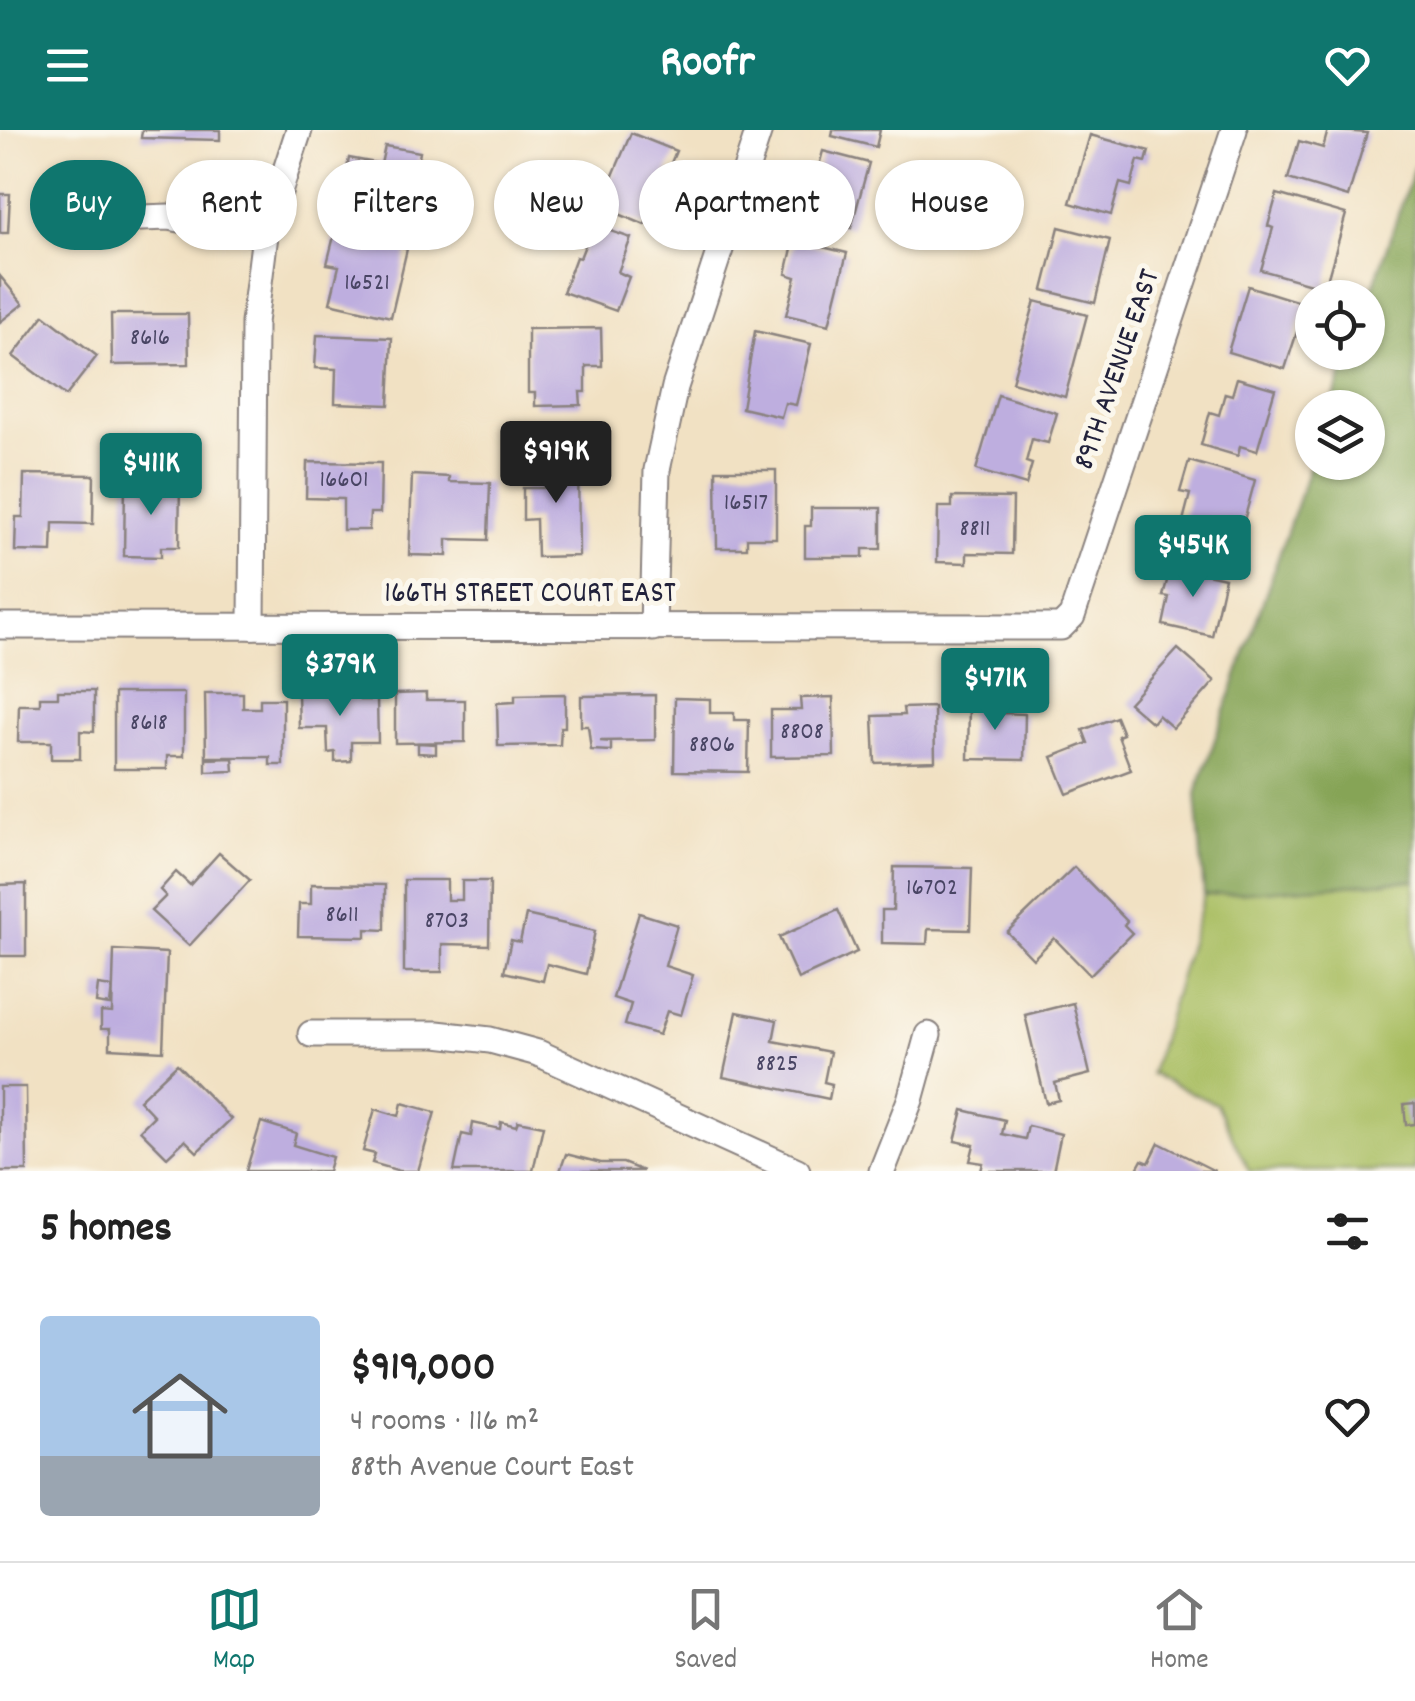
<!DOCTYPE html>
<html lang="en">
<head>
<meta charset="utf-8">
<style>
	:root { --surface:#fff; --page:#f6f6f6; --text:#222; --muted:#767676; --line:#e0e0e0; --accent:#0f766e }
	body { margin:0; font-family:Dekko,sans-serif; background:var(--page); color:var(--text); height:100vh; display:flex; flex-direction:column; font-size:38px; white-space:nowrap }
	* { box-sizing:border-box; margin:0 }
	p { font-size:32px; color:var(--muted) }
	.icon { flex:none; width:55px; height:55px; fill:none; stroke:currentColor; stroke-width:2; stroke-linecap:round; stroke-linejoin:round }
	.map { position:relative; height:1041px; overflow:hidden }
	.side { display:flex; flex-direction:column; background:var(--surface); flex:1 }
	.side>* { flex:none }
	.hud { position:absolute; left:30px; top:30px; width:1355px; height:90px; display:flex; gap:20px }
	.fabs { position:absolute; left:1295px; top:150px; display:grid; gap:20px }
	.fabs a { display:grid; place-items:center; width:90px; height:90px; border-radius:50%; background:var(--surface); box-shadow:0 2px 8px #0004; font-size:50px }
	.price { position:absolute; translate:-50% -85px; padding:0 22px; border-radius:10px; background:var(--accent); color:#fff; font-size:32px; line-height:65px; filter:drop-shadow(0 2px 5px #0008) }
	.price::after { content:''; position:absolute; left:50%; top:60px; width:30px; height:22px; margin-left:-15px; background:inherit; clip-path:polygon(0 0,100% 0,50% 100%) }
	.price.current { background:#222; color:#fff }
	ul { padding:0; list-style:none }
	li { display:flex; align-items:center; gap:30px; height:250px; padding:0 40px }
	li+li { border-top:2px solid var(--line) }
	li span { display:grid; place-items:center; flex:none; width:280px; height:200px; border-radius:10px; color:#555 }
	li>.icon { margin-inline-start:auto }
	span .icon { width:120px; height:120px; fill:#fffc; stroke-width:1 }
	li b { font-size:42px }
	h2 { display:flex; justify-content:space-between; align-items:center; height:120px; padding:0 40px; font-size:42px }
	.tag { padding:0 35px; border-radius:45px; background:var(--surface); box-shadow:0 2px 8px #0004; font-size:35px; line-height:90px }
	.tag.current { background:var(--accent); color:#fff }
	header { display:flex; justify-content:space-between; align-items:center; height:130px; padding:0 40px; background:var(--accent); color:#fff; font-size:45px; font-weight:700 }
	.tabs { display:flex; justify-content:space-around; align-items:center; height:140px; border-top:2px solid var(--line); background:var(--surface); font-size:28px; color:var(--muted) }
	.tabs a { display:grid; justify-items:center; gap:5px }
	.tabs .current { color:var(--accent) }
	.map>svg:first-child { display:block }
</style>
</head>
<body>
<header><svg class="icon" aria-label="menu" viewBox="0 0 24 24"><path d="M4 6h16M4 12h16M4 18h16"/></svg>Roofr<svg class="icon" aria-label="heart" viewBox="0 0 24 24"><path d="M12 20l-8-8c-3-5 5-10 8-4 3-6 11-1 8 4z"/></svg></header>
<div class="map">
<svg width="1415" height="1041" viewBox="0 0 1415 1041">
	<rect width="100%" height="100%" fill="#fbf7ec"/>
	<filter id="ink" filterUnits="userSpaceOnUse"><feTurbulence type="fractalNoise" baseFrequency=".01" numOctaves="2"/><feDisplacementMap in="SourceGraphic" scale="20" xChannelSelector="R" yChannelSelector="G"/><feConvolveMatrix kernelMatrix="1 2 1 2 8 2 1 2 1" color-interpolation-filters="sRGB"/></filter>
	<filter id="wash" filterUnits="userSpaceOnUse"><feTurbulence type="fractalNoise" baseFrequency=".0048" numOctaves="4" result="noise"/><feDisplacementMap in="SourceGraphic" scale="40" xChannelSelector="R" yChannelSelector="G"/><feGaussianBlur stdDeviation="2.25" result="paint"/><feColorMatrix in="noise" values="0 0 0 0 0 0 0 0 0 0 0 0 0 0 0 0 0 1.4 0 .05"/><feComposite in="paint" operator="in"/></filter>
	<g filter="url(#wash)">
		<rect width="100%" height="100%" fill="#f1e1c3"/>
		<!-- green -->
		<path fill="#a8bd61" stroke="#65704e" stroke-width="2.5" d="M1415 750V1041H1249L1216 974 1151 944 1204 765Z"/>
		<!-- forest -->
		<path fill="#86a457" stroke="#546349" stroke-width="2.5" d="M1415 35V750L1204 765 1196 664 1312 330 1368 332V278L1331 277 1350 223 1368 222V172Z"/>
		<g id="blocks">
			<!-- building -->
			<g fill="#beaedf">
				<path d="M142 0H220V10L141 8Z"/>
				<path d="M833 0H880L876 17 832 6Z"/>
				<path d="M1328 0 1367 3 1348 67 1288 49 1299 11 1323 18Z"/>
				<path d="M631 3 676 21 645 95 600 76Z"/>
				<path d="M1090 5 1149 21 1146 32 1138 30 1131 56 1120 53 1111 85 1070 73Z"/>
				<path d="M385 16 420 22 415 50 429 53 425 73 415 71 411 91 373 85 372 94 338 88 349 28 381 34Z"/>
				<path d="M823 21 869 33 851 98 831 93 829 98 804 91Z"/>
				<path d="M0 64H10L8 103H0Z"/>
				<path d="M1277 64 1346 84 1325 158 1261 140 1273 98 1268 96Z"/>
				<path d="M593 95 631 108 618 142 629 147 616 181 563 162 576 127 580 128Z"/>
				<path d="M1059 97 1110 110 1095 173 1043 160Z"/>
				<path d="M335 102 407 119 391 187 330 173 339 136 327 134Z"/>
				<path d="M794 110 847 123 829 195 786 185 796 147 786 144Z"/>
				<path d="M0 146 23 174 0 192Z"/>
				<path d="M1248 156 1306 174 1285 239 1228 222Z"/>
				<path d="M1035 171 1087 185 1065 267 1012 252Z"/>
				<path d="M111 184H188L189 234 112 235Z"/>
				<path d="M44 185 97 226 66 266 13 226Z"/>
				<path d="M601 198 602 236H586V262H580L581 275 535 276V263H528V199Z"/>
				<path d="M755 201 811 214 796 275 785 273 781 287 742 278Z"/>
				<path d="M317 205 392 208 389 275 335 273 336 239 315 238Z"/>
				<path d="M1237 248 1275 259 1257 321 1240 316 1238 326 1201 315 1210 282 1219 285 1225 263 1232 265Z"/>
				<path d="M998 265 1057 283 1048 313 1032 309 1026 332 1032 334 1026 355 976 340Z"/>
				<path d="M578 321 579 426 537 427 536 389 523 390V358H544V322Z"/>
				<path d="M1189 331 1255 350 1236 420 1191 407 1194 395 1183 391 1190 364 1180 362Z"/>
				<path d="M307 332 381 333 380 383H370L369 400H343V369L306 368Z"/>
				<path d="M716 340H776V408H747V418H717Z"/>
				<path d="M24 344 94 345 93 394 53 393 52 422 15 421 16 387H23Z"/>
				<path d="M412 345 449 347V352L490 353 488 410 447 409V426L409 425Z"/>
				<path d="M125 351 180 352 179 417H161V427L124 426Z"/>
				<path d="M952 367 1013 368 1012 424 967 423V433L937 432 938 377H952Z"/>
				<path d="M811 378H881V419H863V427H805V396H811Z"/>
				<path d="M1171 436 1225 448 1212 506 1163 495 1169 467 1163 466Z"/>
				<path d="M1178 519 1215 551 1173 598 1158 585 1152 593 1129 573Z"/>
				<path d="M58 561H94V602L80 601V629H51V612H18L19 575H40V567H58Z"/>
				<path d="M360 561V570H377L378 612H351V631L335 632V622L328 623 327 598H299L298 563Z"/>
				<path d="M114 563H184V626H167V639H114Z"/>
				<path d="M205 563H243V578H260V569H283V635H270V627H206Z"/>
				<path d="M426 563V570H465V612L395 613V564Z"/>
				<path d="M565 564V597H561L560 615 498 616 497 573 515 572V565Z"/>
				<path d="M655 565V610L600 611 611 612V621L591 620 588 596H581V566Z"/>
				<path d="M833 567 834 626 771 627V580H801L800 568Z"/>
				<path d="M675 568 710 569V583H734V590H749L748 642 674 641Z"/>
				<path d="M969 573 1001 574V583L1025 584 1024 630 968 629Z"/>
				<path d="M934 577 935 631 875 633 873 586 904 585 903 578Z"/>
				<path d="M1116 587 1123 604 1118 606 1131 640 1067 664 1052 627 1088 613 1083 600Z"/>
				<path d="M418 613 436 614V624L418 623Z"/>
				<path d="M233 628 234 641 206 642V629Z"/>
				<path d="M219 723 250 750 189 816 151 781 166 766 160 760 176 742 190 755Z"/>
				<path d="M894 737 972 738 970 800 928 799 927 814 882 813V780H893Z"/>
				<path d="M1074 737 1127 791 1124 795 1132 803 1090 845 1054 808 1033 829 1007 802Z"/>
				<path d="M404 750H447V770H462V751H490L489 815 442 814V842H404Z"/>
				<path d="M26 754V826H0V755Z"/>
				<path d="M311 754 385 755V800L366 799V807L298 806 299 774H311Z"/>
				<path d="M838 780 857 822 798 849 779 807Z"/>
				<path d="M639 783 677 795 665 836 693 845 681 885 667 881 659 905 625 895 631 874 613 868Z"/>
				<path d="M526 785 595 801 586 844 547 834 543 851 504 842 511 810 520 812Z"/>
				<path d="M114 820 167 823 163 921 110 918V899H101V882L112 883Z"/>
				<path d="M98 855 112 857 110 875 96 873Z"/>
				<path d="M1073 873 1090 944 1055 953 1059 970 1046 973 1025 885Z"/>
				<path d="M737 882 777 890 773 911 830 922 824 952 832 954 829 969 723 947Z"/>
				<path d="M177 934 231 989 197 1022 185 1010 167 1027 140 1000 154 986 139 970Z"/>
				<path d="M0 957H26L27 1041H0Z"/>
				<path d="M402 973 435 982 418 1041H400L372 1033 375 1024 363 1021 375 979 399 986Z"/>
				<path d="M1415 973V994L1406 995 1404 974Z"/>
				<path d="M963 980 1005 990 1002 1004 1025 1009 1028 996 1061 1004 1053 1041H981L983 1033 970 1031 974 1015 955 1011Z"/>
				<path d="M518 991 543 996 533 1041H454L462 1004 471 1006 473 993 500 999 501 992 516 996Z"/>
				<path d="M261 992 296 1003 293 1015 332 1027 328 1041H246Z"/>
				<path d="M1159 1013 1215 1041H1136L1142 1030 1149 1033Z"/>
				<path d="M566 1024 601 1033H623L643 1041H560Z"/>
			</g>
		</g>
	</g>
	<g filter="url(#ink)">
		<use href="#blocks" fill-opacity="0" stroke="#8a827f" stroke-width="2.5"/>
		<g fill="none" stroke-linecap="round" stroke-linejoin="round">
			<defs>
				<g id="minor">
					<path d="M87 90 169 87 265 105"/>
					<path d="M0 496 1061 497 1072 486 1234 0"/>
					<path d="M252 496 254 193 265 105 299 0"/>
					<path d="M653 498 657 340 675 257 759 0"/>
					<path d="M311 904H437L490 910 538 923 797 1041"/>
					<path d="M882 1041 910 970 928 905"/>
				</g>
			</defs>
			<!-- minor casing -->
			<use href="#minor" stroke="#8a827f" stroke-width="29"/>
			<!-- minor -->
			<use href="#minor" stroke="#fff" stroke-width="25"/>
		</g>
	</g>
	<g text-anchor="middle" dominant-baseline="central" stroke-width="10" stroke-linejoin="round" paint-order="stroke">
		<!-- number labels -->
		<g font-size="25" fill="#494564">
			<text x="367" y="154">16521</text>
			<text x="150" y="209">8616</text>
			<text x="344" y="351">16601</text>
			<text x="746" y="374">16517</text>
			<text x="975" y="400">8811</text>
			<text x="149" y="594">8618</text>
			<text x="802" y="603">8808</text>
			<text x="712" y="616">8806</text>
			<text x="932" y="759">16702</text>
			<text x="342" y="786">8611</text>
			<text x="447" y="792">8703</text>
			<text x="777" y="935">8825</text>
		</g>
		<!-- street labels -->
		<g font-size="30" fill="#22223b" stroke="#fbf7ec">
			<text transform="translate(1119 240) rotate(-71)">89TH AVENUE EAST</text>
			<text x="530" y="465">166TH STREET COURT EAST</text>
		</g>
	</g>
</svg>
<div class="fabs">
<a><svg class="icon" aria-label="locate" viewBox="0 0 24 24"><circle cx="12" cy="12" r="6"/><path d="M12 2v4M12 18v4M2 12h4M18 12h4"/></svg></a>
<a><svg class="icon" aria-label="layers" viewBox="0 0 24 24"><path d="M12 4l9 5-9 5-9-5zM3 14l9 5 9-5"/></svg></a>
</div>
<b class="price current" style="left:556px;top:376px">$919K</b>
<b class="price" style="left:151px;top:388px">$411K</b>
<b class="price" style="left:1193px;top:470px">$454K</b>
<b class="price" style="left:340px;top:589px">$379K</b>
<b class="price" style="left:995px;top:603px">$471K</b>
<div class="hud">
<a class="tag current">Buy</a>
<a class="tag">Rent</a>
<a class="tag">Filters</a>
<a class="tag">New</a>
<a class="tag">Apartment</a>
<a class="tag">House</a>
</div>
</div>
<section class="side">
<h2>5 homes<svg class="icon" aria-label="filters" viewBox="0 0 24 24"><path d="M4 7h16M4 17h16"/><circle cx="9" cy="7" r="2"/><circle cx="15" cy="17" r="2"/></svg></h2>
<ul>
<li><span style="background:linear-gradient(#a9c7e8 70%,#9aa5b1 0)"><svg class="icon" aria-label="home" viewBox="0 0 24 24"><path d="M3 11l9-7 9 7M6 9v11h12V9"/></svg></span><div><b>$919,000</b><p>4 rooms · 116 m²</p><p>88th Avenue Court East</p></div><svg class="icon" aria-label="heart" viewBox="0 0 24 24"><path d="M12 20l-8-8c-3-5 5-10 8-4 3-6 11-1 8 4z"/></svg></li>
</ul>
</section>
<nav class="tabs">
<a class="current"><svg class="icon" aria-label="map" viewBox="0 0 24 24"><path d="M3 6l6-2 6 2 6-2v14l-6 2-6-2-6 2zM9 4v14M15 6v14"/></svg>Map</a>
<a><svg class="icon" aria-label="saved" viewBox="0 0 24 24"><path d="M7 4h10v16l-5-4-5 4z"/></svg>Saved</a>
<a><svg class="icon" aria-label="home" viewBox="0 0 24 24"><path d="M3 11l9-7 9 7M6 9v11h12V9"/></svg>Home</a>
</nav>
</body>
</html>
